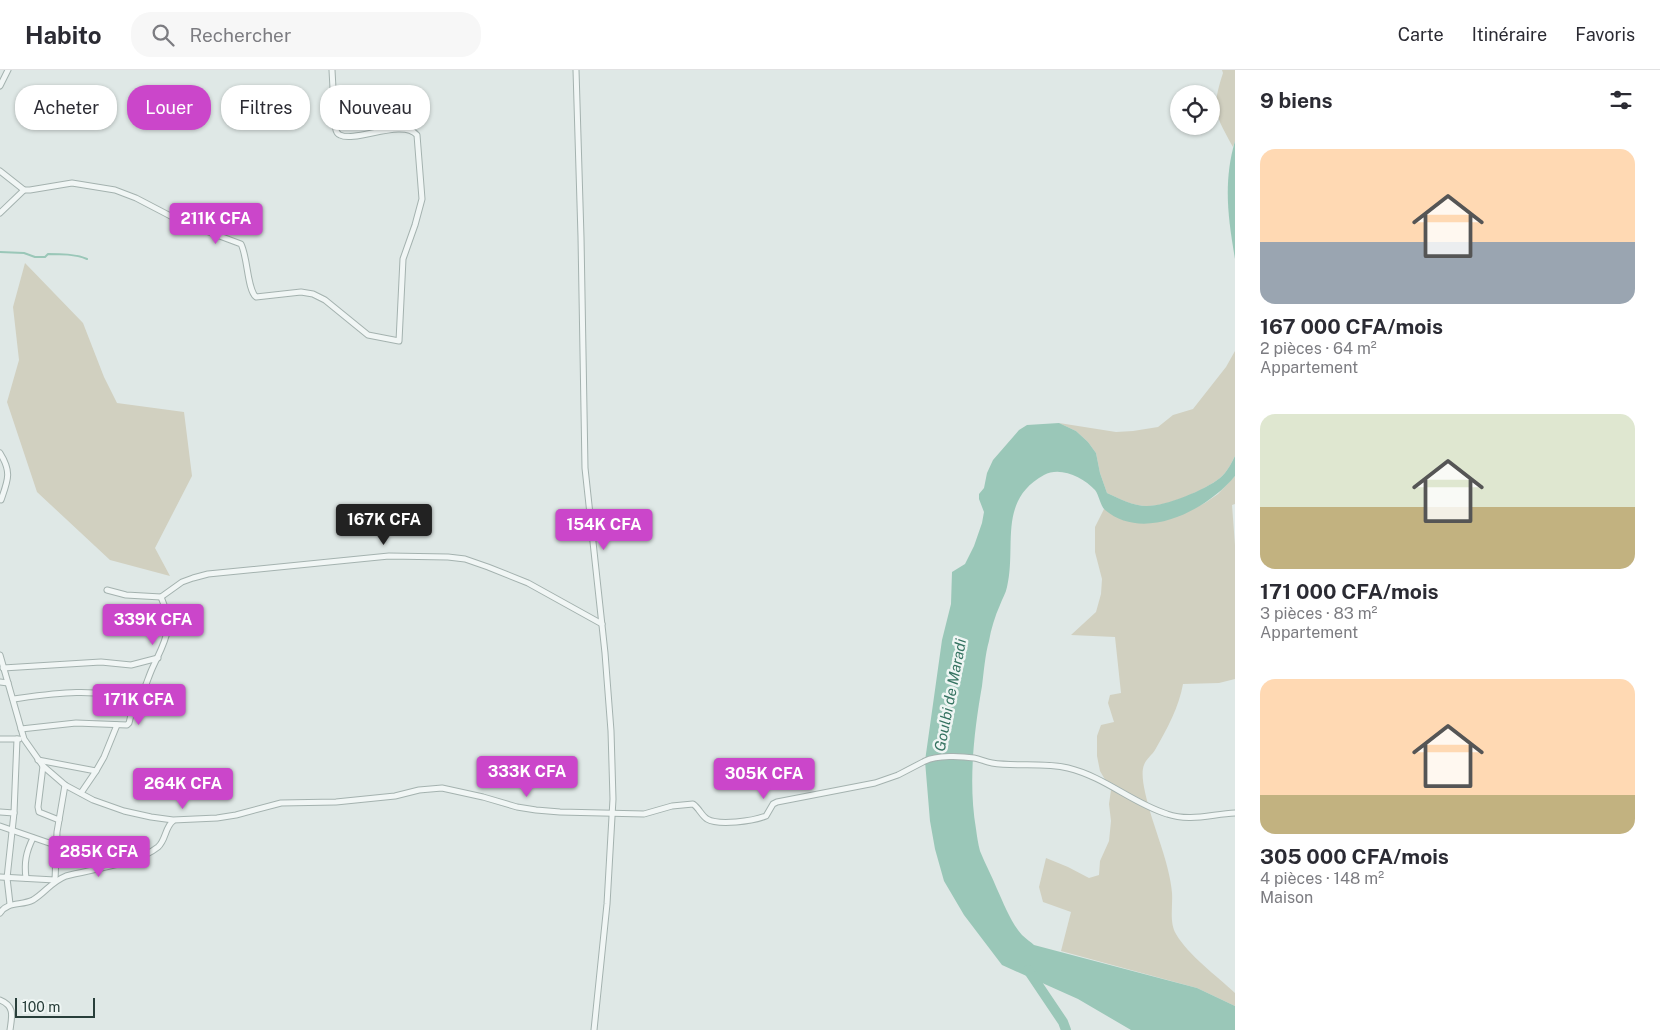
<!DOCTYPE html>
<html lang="fr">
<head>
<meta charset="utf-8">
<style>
	:root { --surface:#fff; --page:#f7f7f7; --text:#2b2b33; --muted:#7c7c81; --line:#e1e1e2; --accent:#cb46ca }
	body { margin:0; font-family:"Public Sans",sans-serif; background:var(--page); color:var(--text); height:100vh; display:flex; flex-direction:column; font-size:19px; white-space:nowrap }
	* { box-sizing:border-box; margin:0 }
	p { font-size:16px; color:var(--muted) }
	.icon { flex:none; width:28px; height:28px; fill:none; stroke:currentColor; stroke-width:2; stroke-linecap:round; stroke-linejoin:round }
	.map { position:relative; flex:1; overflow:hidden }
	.drawer { display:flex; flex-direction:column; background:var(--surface); width:425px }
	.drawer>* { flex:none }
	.top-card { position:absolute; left:15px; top:15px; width:475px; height:45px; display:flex; gap:10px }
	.controls { position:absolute; left:1170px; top:15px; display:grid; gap:10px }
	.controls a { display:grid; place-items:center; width:50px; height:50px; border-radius:50%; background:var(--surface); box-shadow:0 1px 4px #0004; font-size:25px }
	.scale { position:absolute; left:15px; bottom:12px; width:80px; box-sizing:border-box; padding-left:5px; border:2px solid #283e3a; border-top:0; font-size:14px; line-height:18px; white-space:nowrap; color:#283e3a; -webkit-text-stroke:4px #eef5f3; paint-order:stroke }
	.price { position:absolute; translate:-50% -42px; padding:0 11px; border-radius:5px; background:var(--accent); color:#fff; font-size:16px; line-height:32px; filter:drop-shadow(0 1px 2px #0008) }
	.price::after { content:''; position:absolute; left:50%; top:30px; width:15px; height:11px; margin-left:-8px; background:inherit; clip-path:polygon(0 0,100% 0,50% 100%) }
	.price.current { background:#222; color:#fff }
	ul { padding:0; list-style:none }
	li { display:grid; align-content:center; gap:10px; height:265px; padding:0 25px }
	li span { display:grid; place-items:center; height:155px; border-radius:15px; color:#555 }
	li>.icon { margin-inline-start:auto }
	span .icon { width:90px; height:90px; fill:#fffc; stroke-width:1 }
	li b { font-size:21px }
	h2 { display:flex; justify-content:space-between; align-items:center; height:60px; padding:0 25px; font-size:21px }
	.pill { padding:0 18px; border-radius:20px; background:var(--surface); box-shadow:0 1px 4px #0004; font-size:18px; line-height:45px }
	.pill.current { background:var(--accent); color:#fff }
	header { display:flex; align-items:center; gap:30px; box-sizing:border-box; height:70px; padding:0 25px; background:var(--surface); border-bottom:1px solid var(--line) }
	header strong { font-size:24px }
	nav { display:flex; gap:28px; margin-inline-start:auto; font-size:18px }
	.search { width:350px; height:45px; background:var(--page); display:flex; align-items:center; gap:12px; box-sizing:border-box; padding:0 18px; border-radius:20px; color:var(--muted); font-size:19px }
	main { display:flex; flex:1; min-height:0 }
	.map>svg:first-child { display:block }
</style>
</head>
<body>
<header>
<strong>Habito</strong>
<div class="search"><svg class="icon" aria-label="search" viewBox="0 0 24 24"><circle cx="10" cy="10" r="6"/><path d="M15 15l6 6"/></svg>Rechercher</div>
<nav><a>Carte</a><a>Itinéraire</a><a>Favoris</a></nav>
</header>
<main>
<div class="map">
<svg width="1235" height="960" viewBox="0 0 1235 960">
	<rect width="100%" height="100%" fill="#dfe8e6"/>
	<!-- green -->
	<g fill="#d1d0c0">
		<path d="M1222 0H1235V71L1233 77C1215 44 1211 40 1223 3Z"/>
		<path d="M25 193 83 253 104 307 117 333 184 342 192 406 155 478 170 506 110 490 37 422 7 332 19 290 13 237Z"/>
		<path d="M1235 281V386C1231 394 1227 402 1220 408 1205 420 1166 437 1147 436 1132 436 1120 429 1107 423L1100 403 1096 383 1088 372 1076 361 1059 353 1116 362 1133 361 1158 357 1173 345 1193 339 1226 297Z"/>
		<path d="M1235 406V434L1232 435 1235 475V609L1219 613 1183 614C1179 637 1167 659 1155 680 1152 685 1146 689 1144 695 1137 711 1158 764 1163 782 1167 795 1171 810 1172 823 1173 836 1169 852 1176 864 1188 885 1217 906 1235 923V936L1197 918 1061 881 1071 842 1043 832 1039 817 1046 788 1068 797 1089 808 1099 805 1100 791 1109 771 1111 751 1109 734 1111 720 1100 701 1097 686V666L1101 655 1114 652 1108 633 1110 625 1121 623 1115 567 1071 565 1096 542 1101 524 1102 509 1095 482V457L1104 439 1126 451 1178 446 1205 433 1218 424Z"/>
	</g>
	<!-- water -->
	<g fill="#9ac7b8">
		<path d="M1235 71V189C1228 148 1223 112 1235 71Z"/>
		<path d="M1059 353 1076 361 1088 372 1096 383 1100 403 1107 423C1120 429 1133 436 1147 436 1166 436 1205 420 1220 408 1227 402 1231 394 1235 386V406C1207 440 1144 473 1105 440 1100 435 1099 425 1095 420 1083 407 1060 396 1044 405 997 431 1017 476 1007 517 1006 523 1002 529 1000 535 995 546 991 559 989 571 985 585 984 601 982 616 974 662 968 712 976 759 977 766 978 774 980 781 985 794 992 806 997 819 1004 834 1011 853 1022 865 1026 869 1031 872 1034 875L1197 918 1235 936V960H1131L1078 929 1002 895 964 845 944 811 935 779 930 751 925 691 942 570 951 534 952 502 965 494 974 476 982 453 984 442 979 429V424L984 418 987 403 993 390 1019 360 1027 355Z"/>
	</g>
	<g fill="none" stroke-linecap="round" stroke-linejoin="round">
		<!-- stream -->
		<path stroke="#9ac7b8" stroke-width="2" d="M0 182 24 183 35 187H45L48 184C61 184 75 184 87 189"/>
		<!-- river -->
		<path stroke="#9ac7b8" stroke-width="10" d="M1028 900 1063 952 1066 960"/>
		<defs>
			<g id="street">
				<path d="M576 0 581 167 585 398 605 583 611 661 613 729 607 834 594 960"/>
				<path d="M0 16 8 0"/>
				<path d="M0 101 19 116 24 120H30L72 113 115 120 136 128 182 152 241 174C248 188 247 219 256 227L301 222 313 224 325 230 368 265 399 271 403 189 415 155 422 129 417 65C403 48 355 73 340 65 335 63 336 59 335 55L332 0"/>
				<path d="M0 143 24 120"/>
				<path d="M0 383C12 402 8 410 1 430L0 429"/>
				<path d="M107 520 126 525 161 527 182 512 193 508 208 504 389 486 448 487 465 489 488 497 528 513 602 554"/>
				<path d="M0 585 24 669 43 696 65 715 93 730 124 741 151 747 173 750 217 748 236 745 281 733 336 732 395 726 419 720 442 718 483 727 517 737 536 740 560 742 644 744 672 736 693 734C699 738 701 745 707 749 719 756 753 751 766 746L773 734 777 732 875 713 898 705 923 692"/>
				<path d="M3 598 101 592 131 595 158 588"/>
				<path d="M0 612 8 613"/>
				<path d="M13 629C58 623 89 618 135 629L140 628C145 619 148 608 152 599 165 570 175 559 161 527"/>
				<path d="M21 659 76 653 127 655 129 653 135 629"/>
				<path d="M0 669H19"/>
				<path d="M38 690 96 701 104 687 117 655"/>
				<path d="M925 691C937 685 961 686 974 688 980 689 986 692 992 693 1017 697 1043 692 1068 698 1105 707 1132 733 1167 744 1190 752 1212 744 1235 743"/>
				<path d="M43 696 38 737 39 742 59 750"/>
				<path d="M81 723 96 701"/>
				<path d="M0 742 14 743 17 669"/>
				<path d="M0 756 55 775"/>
				<path d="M0 807 55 810 57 762 65 715"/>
				<path d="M26 808C24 793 26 782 33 768"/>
				<path d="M10 834 7 808 14 743"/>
				<path d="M0 843C8 831 21 836 33 830 46 822 51 812 66 806 92 799 137 794 158 777 166 770 165 757 173 751"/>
				<path d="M0 930C15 936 12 946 10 960"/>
			</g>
		</defs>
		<!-- street casing -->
		<use href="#street" stroke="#a4b2af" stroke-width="7"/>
		<!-- street -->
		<use href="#street" stroke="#f1f6f5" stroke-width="5"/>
	</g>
	<g text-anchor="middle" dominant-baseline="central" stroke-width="5" stroke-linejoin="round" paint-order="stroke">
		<!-- water labels -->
		<g font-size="15" font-style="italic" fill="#33715f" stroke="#eef5f3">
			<text transform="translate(950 625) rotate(-79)">Goulbi de Maradi</text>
		</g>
	</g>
</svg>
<div class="controls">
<a><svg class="icon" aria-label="locate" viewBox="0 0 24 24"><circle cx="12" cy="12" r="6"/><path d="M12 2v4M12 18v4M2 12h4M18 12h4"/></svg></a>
</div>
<div class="scale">100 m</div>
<b class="price" style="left:216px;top:175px">211K CFA</b>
<b class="price current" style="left:384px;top:476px">167K CFA</b>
<b class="price" style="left:604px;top:481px">154K CFA</b>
<b class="price" style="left:153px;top:576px">339K CFA</b>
<b class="price" style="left:139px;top:656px">171K CFA</b>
<b class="price" style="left:527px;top:728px">333K CFA</b>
<b class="price" style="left:764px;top:730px">305K CFA</b>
<b class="price" style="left:183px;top:740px">264K CFA</b>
<b class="price" style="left:99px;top:808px">285K CFA</b>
<div class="top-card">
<a class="pill">Acheter</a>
<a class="pill current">Louer</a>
<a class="pill">Filtres</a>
<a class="pill">Nouveau</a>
</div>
</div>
<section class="drawer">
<h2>9 biens<svg class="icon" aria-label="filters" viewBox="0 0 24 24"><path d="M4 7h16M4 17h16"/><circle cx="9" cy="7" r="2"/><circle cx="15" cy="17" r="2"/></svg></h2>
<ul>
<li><span style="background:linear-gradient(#ffd9b3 60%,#9aa5b1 0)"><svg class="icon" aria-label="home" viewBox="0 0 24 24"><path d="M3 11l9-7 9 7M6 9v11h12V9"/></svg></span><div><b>167 000 CFA/mois</b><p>2 pièces · 64 m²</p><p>Appartement</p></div></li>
<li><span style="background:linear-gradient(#dfe7d0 60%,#c2b280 0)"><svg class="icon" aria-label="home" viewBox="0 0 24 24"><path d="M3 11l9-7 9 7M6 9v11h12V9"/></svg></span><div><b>171 000 CFA/mois</b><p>3 pièces · 83 m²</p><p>Appartement</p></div></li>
<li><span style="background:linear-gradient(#ffd9b3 75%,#c2b280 0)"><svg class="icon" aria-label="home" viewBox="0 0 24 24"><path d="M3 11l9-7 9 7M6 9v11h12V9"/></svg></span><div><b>305 000 CFA/mois</b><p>4 pièces · 148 m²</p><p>Maison</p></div></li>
</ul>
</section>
</main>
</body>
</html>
